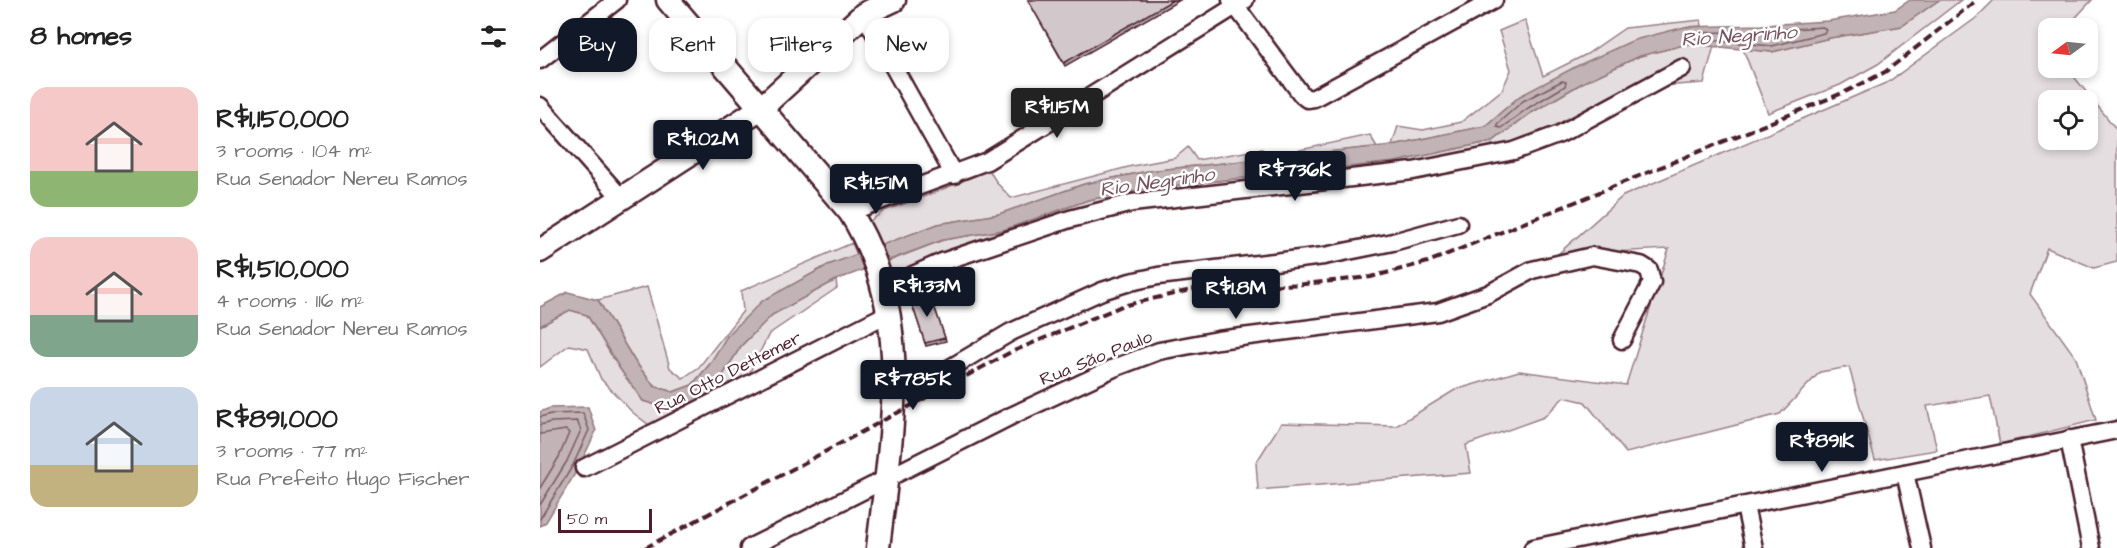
<!DOCTYPE html>
<html lang="en">
<head>
<meta charset="utf-8">
<style>
	:root { --surface:#fff; --page:#f6f6f6; --text:#222; --muted:#767676; --accent:#111827 }
	body { margin:0; font-family:"Architects Daughter",sans-serif; background:var(--page); color:var(--text); height:100vh; display:flex; flex-direction:column; font-size:22px; white-space:nowrap }
	* { box-sizing:border-box; margin:0 }
	p { font-size:20px; color:var(--muted) }
	.icon { flex:none; width:33px; height:33px; fill:none; stroke:currentColor; stroke-width:2; stroke-linecap:round; stroke-linejoin:round }
	.map { position:relative; flex:1; overflow:hidden }
	.panel { display:flex; flex-direction:column; background:var(--surface); width:540px }
	.panel>* { flex:none }
	.top-card { position:absolute; left:18px; top:18px; width:570px; height:54px; display:flex; gap:12px }
	.needle { width:39px; rotate:255deg }
	.buttons { position:absolute; left:1498px; top:18px; display:grid; gap:12px }
	.buttons a { display:grid; place-items:center; width:60px; height:60px; border-radius:12px; background:var(--surface); box-shadow:0 3px 9px #0003; font-size:30px }
	.scale { position:absolute; left:18px; bottom:15px; width:94px; box-sizing:border-box; padding-left:6px; border:3px solid #4a1f2b; border-top:0; font-size:16px; line-height:21px; white-space:nowrap; color:#4a1f2b; -webkit-text-stroke:4px #fff; paint-order:stroke }
	.price { position:absolute; translate:-50% -51px; padding:0 14px; border-radius:6px; background:var(--accent); color:#fff; font-size:20px; line-height:39px; filter:drop-shadow(0 2px 3px #0008) }
	.price::after { content:''; position:absolute; left:50%; top:36px; width:18px; height:14px; margin-left:-9px; background:inherit; clip-path:polygon(0 0,100% 0,50% 100%) }
	.price.on { background:#222; color:#fff }
	ul { padding:0; list-style:none }
	li { display:flex; align-items:center; gap:18px; height:150px; padding:0 30px }
	li span { display:grid; place-items:center; flex:none; width:168px; height:120px; border-radius:18px; color:#555 }
	li>.icon { margin-inline-start:auto }
	span .icon { width:72px; height:72px; fill:#fffc; stroke-width:1 }
	li b { font-size:26px }
	h2 { display:flex; justify-content:space-between; align-items:center; height:72px; padding:0 30px; font-size:26px }
	.chip { padding:0 21px; border-radius:18px; background:var(--surface); box-shadow:0 3px 9px #0003; font-size:21px; line-height:54px }
	.chip.on { background:var(--accent); color:#fff }
	main { display:flex; flex:1; min-height:0 }
	.map>svg:first-child { display:block }
</style>
</head>
<body>
<main>
<section class="panel">
<h2>8 homes<svg class="icon" aria-label="filters" viewBox="0 0 24 24"><path d="M4 7h16M4 17h16"/><circle cx="9" cy="7" r="2"/><circle cx="15" cy="17" r="2"/></svg></h2>
<ul>
<li><span style="background:linear-gradient(#f6c9c9 70%,#8fb573 0)"><svg class="icon" aria-label="home" viewBox="0 0 24 24"><path d="M3 11l9-7 9 7M6 9v11h12V9"/></svg></span><div><b>R$1,150,000</b><p>3 rooms · 104 m²</p><p>Rua Senador Nereu Ramos</p></div></li>
<li><span style="background:linear-gradient(#f6c9c9 65%,#7fa58c 0)"><svg class="icon" aria-label="home" viewBox="0 0 24 24"><path d="M3 11l9-7 9 7M6 9v11h12V9"/></svg></span><div><b>R$1,510,000</b><p>4 rooms · 116 m²</p><p>Rua Senador Nereu Ramos</p></div></li>
<li><span style="background:linear-gradient(#c9d6e8 65%,#c2b280 0)"><svg class="icon" aria-label="home" viewBox="0 0 24 24"><path d="M3 11l9-7 9 7M6 9v11h12V9"/></svg></span><div><b>R$891,000</b><p>3 rooms · 77 m²</p><p>Rua Prefeito Hugo Fischer</p></div></li>
</ul>
</section>
<div class="map">
<svg width="1577" height="548" viewBox="0 0 1577 548">
	<rect width="100%" height="100%" fill="#fff"/>
	<filter id="ink" filterUnits="userSpaceOnUse"><feTurbulence type="fractalNoise" baseFrequency=".0167" numOctaves="2"/><feDisplacementMap in="SourceGraphic" scale="12" xChannelSelector="R" yChannelSelector="G"/><feConvolveMatrix kernelMatrix="1 2 1 2 8 2 1 2 1" color-interpolation-filters="sRGB"/></filter>
	<g filter="url(#ink)">
		<!-- green -->
		<g fill="#e5dee0" stroke="#987e86" stroke-width="1.5" fill-rule="evenodd">
			<path d="M1399 0H1421L1338 64 1300 85 1228 113 1203 49 1232 52 1290 38 1362 26Z"/>
			<path d="M1454 0H1552L1526 28H1509V68H1527L1577 130V262L1554 268 1507 248 1490 294 1536 358 1556 420 1460 444 1450 396 1387 406 1397 450 1335 460 1309 367 1280 372 1240 414 1086 453 1045 402 1024 397 1004 417 926 445 931 473 718 490 716 463 741 423 856 426 915 390 979 371 1086 385 1129 249 1017 255 1083 196 1348 82 1436 18ZM1509 100H1548V140H1509Z"/>
			<path d="M985 20 1003 76 1047 54 1085 28 1161 20 1162 26 1145 27 980 96 945 126 852 145 858 126 883 130 921 122 962 90 971 70 959 31Z"/>
			<path d="M1147 44 1174 46 1164 83 1107 87 974 151 592 203 353 286 344 263 403 240 463 230 548 200 611 188 855 162 953 141 991 113 1044 82 1100 56Z"/>
			<path d="M830 135 837 147 608 171 544 184 459 214 398 224 336 248 330 221 344 211 391 194 449 170 457 183 471 198 592 166 635 158 648 147 657 160 722 149 727 157Z"/>
			<path d="M312 243 317 255 288 265 256 283 169 365 152 385 133 392 114 386 94 360 58 300 107 287 130 368 143 378 159 367 203 311 201 291Z"/>
			<path d="M296 280 297 288 229 334 202 388 117 431 92 412 61 379 48 349 29 345 0 367V326L30 310 47 315 80 369 103 401 133 410 183 375 201 346 232 315Z"/>
		</g>
		<!-- water -->
		<g fill="#c1b3b6" stroke="#91787e" stroke-width="1.5">
			<path d="M1370 0H1399L1362 26 1290 38 1232 52 1148 44 1100 56 1044 82 991 113 953 141 855 162 611 188 548 200 463 230 403 240 296 280 232 315 201 346 183 375 162 400 133 410 103 401 80 369 47 315 30 310 0 326V307L28 292 58 300 94 360 114 386 133 392 152 385 169 365 187 336 222 301 288 265 398 224 459 214 544 184 608 171 852 145 945 126 980 96 1037 66 1094 40 1145 27 1221 25 1288 21 1355 10Z"/>
			<path d="M48 407 56 431 39 467 6 522 0 526V412L10 408Z"/>
		</g>
		<g fill="none" stroke-linecap="round" stroke-linejoin="round">
			<!-- shore -->
			<g stroke="#7a5a63" stroke-width="1.5">
				<path d="M1283 27 1286 30 1284 33 1232 46 1156 39 1154 36 1156 33 1221 31Z"/>
				<path d="M1022 81 1026 82 1025 86 988 108 961 128 957 127V124L983 101Z"/>
				<path d="M0 417 11 414 43 413 49 430 33 465 0 519"/>
				<path d="M0 425 12 422 37 421 41 430 27 461 0 505"/>
				<path d="M0 434 26 430 29 433 19 457 0 488"/>
			</g>
			<defs>
				<g id="minor">
					<path d="M691 0 762 95 767 99 774 98 954 0"/>
					<path d="M324 14 414 175"/>
					<path d="M0 60 77 0"/>
					<path d="M0 106 82 199"/>
					<path d="M310 212 447 161 705 0"/>
					<path d="M345 291 375 274 402 262 530 219 592 203 873 171 974 151 1020 134 1142 68"/>
					<path d="M355 379 378 380 400 374 471 332 562 291 590 282 618 276 784 256 853 242 918 224"/>
					<path d="M1529 439 1551 548"/>
					<path d="M44 468 349 313"/>
					<path d="M1365 473 1382 548"/>
					<path d="M1205 506 1214 548"/>
					<path d="M209 548 471 416 574 368 619 351 678 340 898 312 948 294 992 270 1052 256 1101 265 1109 270 1112 282 1082 340"/>
					<path d="M993 548 1577 430"/>
				</g>
				<g id="major">
					<path d="M128 0 310 212C376 316 351 434 338 548"/>
					<path d="M0 251 221 108 324 14 354 0"/>
				</g>
			</defs>
			<!-- minor casing -->
			<use href="#minor" stroke="#4a1f2b" stroke-width="21"/>
			<!-- major casing -->
			<use href="#major" stroke="#4a1f2b" stroke-width="27"/>
			<!-- minor -->
			<use href="#minor" stroke="#fff" stroke-width="16"/>
			<!-- major -->
			<use href="#major" stroke="#fff" stroke-width="22"/>
			<!-- rail -->
			<path stroke="#4a1f2b" stroke-width="4" stroke-dasharray="9 4.5" stroke-linecap="butt" d="M105 548 471 352 582 306 655 289 764 284 831 277 888 262 1305 92 1345 72 1437 0"/>
		</g>
		<!-- wall -->
		<g fill="#b5abaf" stroke="#4a1f2b" stroke-width="1.5">
			<path d="M488 0H640L525 66Z"/>
			<path d="M389 291 406 341 386 346 370 298Z"/>
		</g>
		<!-- building -->
		<g fill="#d2c7cb" stroke="#4a1f2b" stroke-width="1.5">
			<path d="M488 0H633L524 63Z"/>
			<path d="M389 291 405 338 385 343 370 298Z"/>
		</g>
	</g>
	<g text-anchor="middle" dominant-baseline="central" stroke-width="5" stroke-linejoin="round" paint-order="stroke">
		<!-- street labels -->
		<g font-size="18" fill="#4a1f2b" stroke="#fff">
			<text transform="translate(556 358) rotate(-22)">Rua São Paulo</text>
			<text transform="translate(188 373) rotate(-27)">Rua Otto Dettemer</text>
		</g>
		<!-- water labels -->
		<g font-size="20" font-style="italic" fill="#74535c" stroke="#fff">
			<text transform="translate(1199 36) rotate(-4)">Rio Negrinho</text>
			<text transform="translate(617 182) rotate(-8)">Rio Negrinho</text>
		</g>
	</g>
</svg>
<div class="buttons">
<a><svg class="needle" viewBox="-14 -14 28 28"><path d="M0-13l5 13h-10z" fill="#e53935"/><path d="M0 13l5-13h-10z" fill="#767676"/></svg></a>
<a><svg class="icon" aria-label="locate" viewBox="0 0 24 24"><circle cx="12" cy="12" r="6"/><path d="M12 2v4M12 18v4M2 12h4M18 12h4"/></svg></a>
</div>
<div class="scale">50 m</div>
<b class="price on" style="left:517px;top:139px">R$1.15M</b>
<b class="price" style="left:163px;top:171px">R$1.02M</b>
<b class="price" style="left:755px;top:202px">R$736K</b>
<b class="price" style="left:336px;top:215px">R$1.51M</b>
<b class="price" style="left:387px;top:318px">R$1.33M</b>
<b class="price" style="left:696px;top:320px">R$1.8M</b>
<b class="price" style="left:373px;top:411px">R$785K</b>
<b class="price" style="left:1282px;top:473px">R$891K</b>
<div class="top-card">
<a class="chip on">Buy</a>
<a class="chip">Rent</a>
<a class="chip">Filters</a>
<a class="chip">New</a>
</div>
</div>
</main>
</body>
</html>
